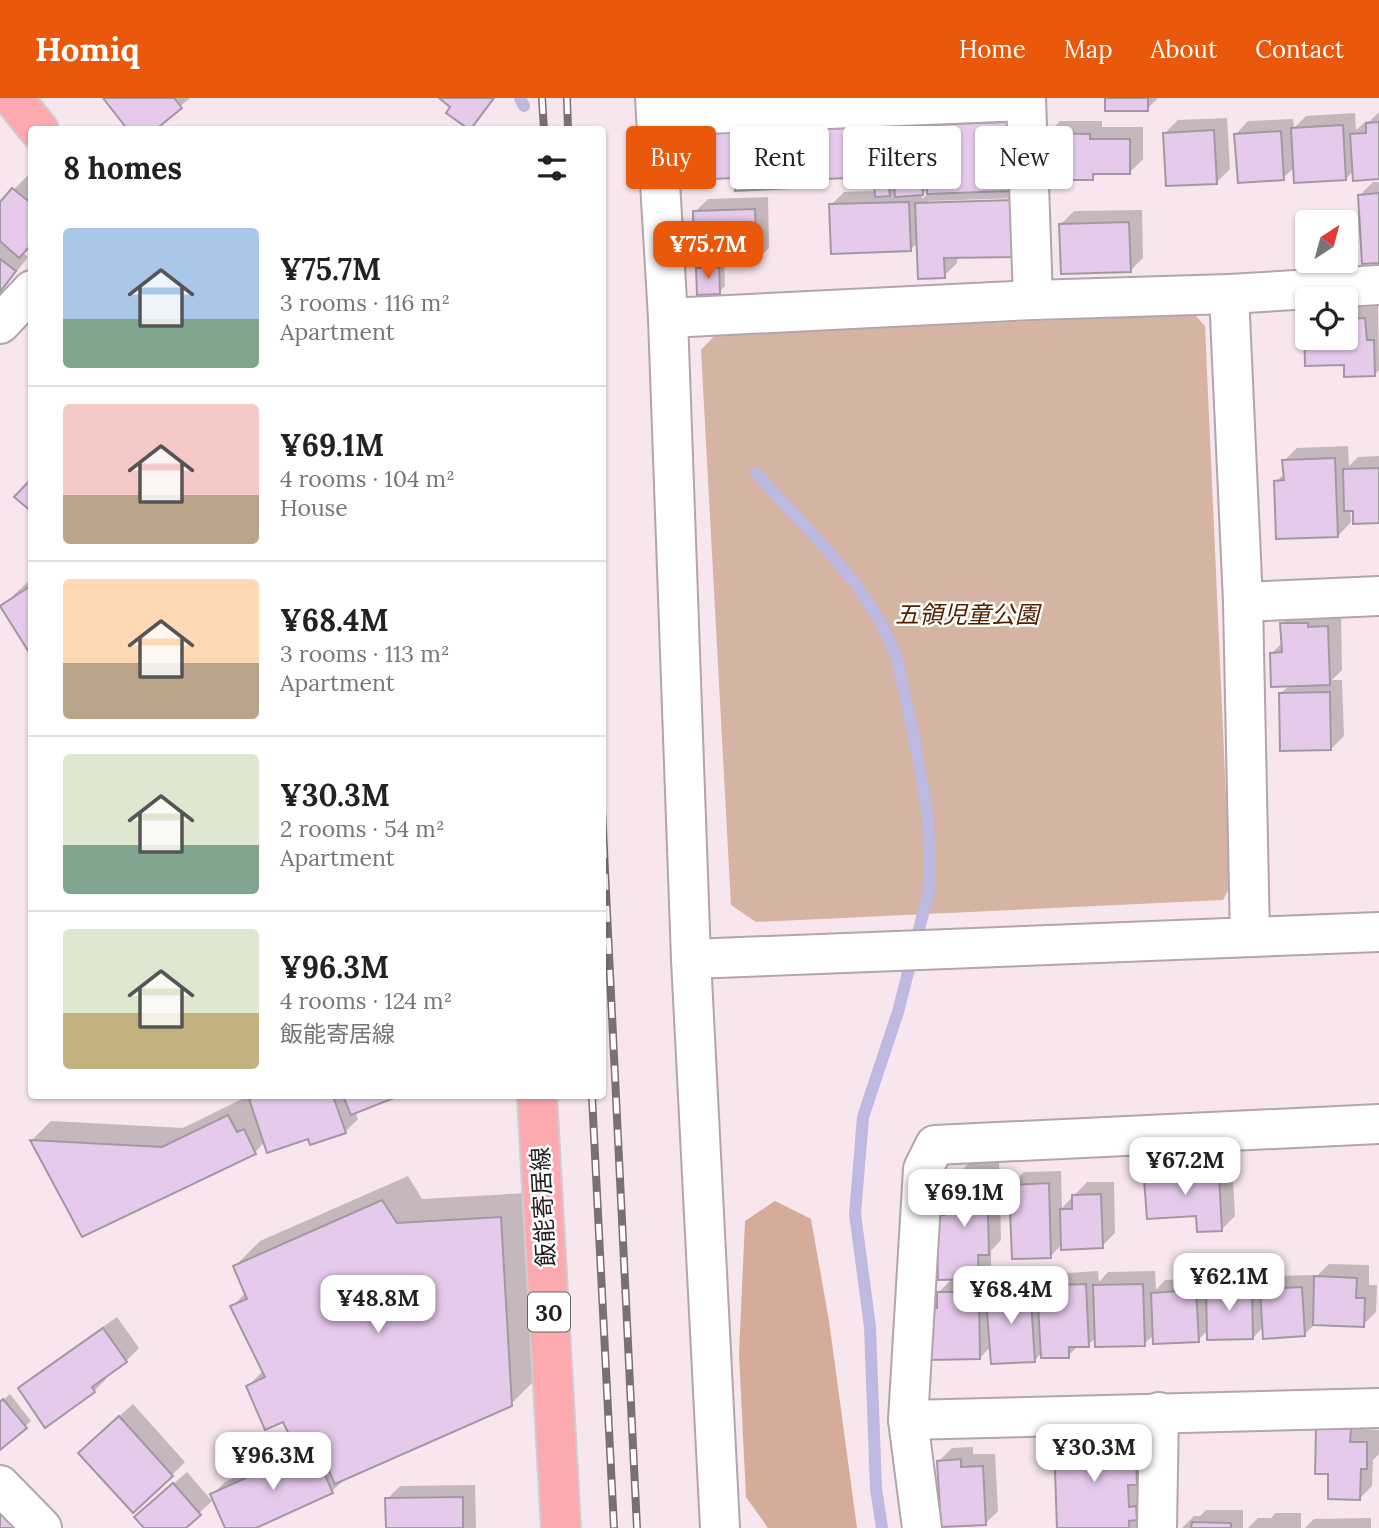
<!DOCTYPE html>
<html lang="en">
<head>
<meta charset="utf-8">
<style>
	:root { --surface:#fff; --page:#f6f6f6; --text:#222; --muted:#767676; --line:#e0e0e0; --accent:#ea580c }
	body { margin:0; font-family:Lora,"Noto Sans JP",serif; background:var(--page); color:var(--text); height:100vh; display:flex; flex-direction:column; font-size:26px; white-space:nowrap }
	* { box-sizing:border-box; margin:0 }
	p { font-size:23px; color:var(--muted) }
	.icon { flex:none; width:38px; height:38px; fill:none; stroke:currentColor; stroke-width:2; stroke-linecap:round; stroke-linejoin:round }
	.map { position:relative; flex:1; overflow:hidden }
	.side { position:absolute; left:28px; top:28px; width:578px; height:973px; display:flex; flex-direction:column; background:var(--surface); border-radius:7px; box-shadow:0 2px 5px #0004 }
	.side>* { flex:none }
	.top-card { position:absolute; left:626px; top:28px; width:648px; height:63px; display:flex; gap:14px }
	.needle { width:46px; rotate:36deg }
	.buttons { position:absolute; left:1295px; top:112px; display:grid; gap:14px }
	.buttons a { display:grid; place-items:center; width:63px; height:63px; border-radius:7px; background:var(--surface); box-shadow:0 2px 5px #0004; font-size:35px }
	.price { position:absolute; translate:-50% -60px; padding:0 16px; border-radius:14px; background:#fff; color:#222; font-size:23px; line-height:46px; filter:drop-shadow(0 2px 4px #0008) }
	.price::after { content:''; position:absolute; left:50%; top:42px; width:21px; height:16px; margin-left:-10px; background:inherit; clip-path:polygon(0 0,100% 0,50% 100%) }
	.price.active { background:var(--accent); color:#fff }
	ul { padding:0; list-style:none }
	li { display:flex; align-items:center; gap:21px; height:175px; padding:0 35px }
	li+li { border-top:2px solid var(--line) }
	li span { display:grid; place-items:center; flex:none; width:196px; height:140px; border-radius:7px; color:#555 }
	li>.icon { margin-inline-start:auto }
	span .icon { width:84px; height:84px; fill:#fffc; stroke-width:1 }
	li b { font-size:30px }
	h2 { display:flex; justify-content:space-between; align-items:center; height:84px; padding:0 35px; font-size:30px }
	.tag { padding:0 24px; border-radius:7px; background:var(--surface); box-shadow:0 2px 5px #0004; font-size:24px; line-height:63px }
	.tag.active { background:var(--accent); color:#fff }
	header { display:flex; align-items:center; gap:42px; box-sizing:border-box; height:98px; padding:0 35px; background:var(--accent); color:#fff }
	header strong { font-size:33px }
	nav { display:flex; gap:38px; margin-inline-start:auto; font-size:24px }
	.map>svg:first-child { display:block }
</style>
</head>
<body>
<header>
<strong>Homiq</strong>
<nav><a>Home</a><a>Map</a><a>About</a><a>Contact</a></nav>
</header>
<div class="map">
<svg width="1379" height="1430" viewBox="0 0 1379 1430">
	<rect width="100%" height="100%" fill="#f7e6ed"/>
	<!-- green -->
	<path fill="#d6b4a4" d="M1194 216 1205 228 1230 789 1223 802 756 824 731 807 701 252 715 237Z"/>
	<!-- forest -->
	<path fill="#d5ac99" d="M775 1103 811 1121 829 1223 857 1430H768L746 1399 739 1256 745 1123Z"/>
	<!-- shadow -->
	<g fill="#0003" fill-rule="evenodd">
		<path d="M105 0H190L152 32Z"/>
		<path d="M1107 0H1158L1147 11Z"/>
		<path d="M1019 12 1023 78 1010 90H1024L1026 144 1013 157 957 158V165L944 178 920 179 919 143 910 152 833 154 831 107 844 94 877 93 876 84 883 77 809 80 807 33 820 20 894 16 897 58 901 54 927 53 926 28 939 15ZM890 26 891 29 818 33V30ZM895 65 896 77 883 78ZM929 89V94L922 101V96ZM1020 100V104L928 106V103Z"/>
		<path d="M1379 14V80L1354 72 1346 81 1295 69 1283 80 1235 37 1248 23 1293 21 1294 30 1306 18 1355 15 1356 32 1365 24 1370 23Z"/>
		<path d="M1227 20 1230 71 1217 84 1165 35 1178 22Z"/>
		<path d="M1060 23H1102V29H1143V61L1130 74H1099L1092 80 1061 62 1047 36Z"/>
		<path d="M801 25 804 76 791 89 736 78 702 35Z"/>
		<path d="M27 78 32 82V145L22 154 28 159 0 195V106Z"/>
		<path d="M1373 84H1379V164L1360 97Z"/>
		<path d="M768 99 769 150 756 163H724L725 188 719 194 698 170 705 164 695 114 708 101Z"/>
		<path d="M1142 112 1143 160 1130 173 1061 126 1074 113Z"/>
		<path d="M1378 208 1379 272 1375 276 1346 265 1307 266 1306 223 1307 221V240H1346V209Z"/>
		<path d="M1348 348 1349 368 1358 359 1379 358V423L1354 411H1350L1351 424 1338 438 1276 384 1285 375 1284 363 1297 350Z"/>
		<path d="M32 480V555L2 508Z"/>
		<path d="M1295 513 1341 516 1342 572 1332 582H1342L1344 638 1331 651 1280 596 1290 587 1271 556 1283 544 1282 526Z"/>
		<path d="M248 998 250 1002 254 998H394L355 1013 358 1021 345 1034 265 1044 255 1054 83 1137 32 1042 51 1023 183 1030Z"/>
		<path d="M1203 1052V1066L1232 1065 1235 1118 1222 1131 1146 1081 1159 1068H1165V1066L1178 1053Z"/>
		<path d="M972 1062H999L1001 1142 991 1153V1167L976 1181H992V1198L1012 1177 1042 1175 1043 1185 1052 1176 1098 1173 1099 1184 1108 1174 1155 1173 1156 1192 1165 1182 1209 1180V1189L1221 1177 1257 1176 1256 1183 1265 1182V1188L1275 1178 1315 1177V1180L1329 1166 1369 1167V1187H1377L1376 1214 1363 1227 1315 1226 1304 1237 1264 1228 1253 1240 1208 1232 1198 1242 1155 1236 1144 1246 1097 1239 1088 1247H1079L1068 1258 1042 1254 1034 1263 991 1248 980 1260 929 1211 939 1202 938 1195 953 1180 938 1117 945 1110V1100L959 1086V1075Z"/>
		<path d="M1061 1073 1062 1110 1087 1084H1114L1115 1135 1102 1148 1062 1146 1051 1158 1011 1087 1024 1074Z"/>
		<path d="M408 1078 422 1101 526 1095 536 1281 511 1306 346 1380 332 1393 251 1430H227L212 1397 225 1384 298 1351 283 1322 248 1288 264 1272 233 1208 246 1194 235 1168 260 1143Z"/>
		<path d="M117 1219 139 1250 126 1263 105 1278 107 1280 94 1293 20 1291 33 1278Z"/>
		<path d="M10 1296 31 1323 0 1350V1305Z"/>
		<path d="M133 1306 185 1364 172 1377 93 1342Z"/>
		<path d="M1363 1318 1362 1331 1379 1332V1356L1373 1362 1372 1388 1359 1401 1330 1375 1318 1331Z"/>
		<path d="M1144 1322 1146 1430H1059L1056 1344 1075 1325Z"/>
		<path d="M973 1349V1356H995L998 1413 985 1426 939 1363 952 1350Z"/>
		<path d="M187 1374 212 1403 183 1430H146L150 1406Z"/>
		<path d="M475 1387 476 1430H387V1401L400 1388Z"/>
		<path d="M1206 1412H1243V1430H1182L1194 1418H1200Z"/>
		<path d="M1275 1415H1301V1430H1248L1258 1420H1271Z"/>
		<path d="M1371 1420V1430H1305L1314 1421Z"/>
	</g>
	<g fill="none" stroke-linecap="round" stroke-linejoin="round">
		<!-- stream -->
		<g stroke="#beb9e0" stroke-width="12">
			<path d="M520 0 524 8"/>
			<path d="M756 375 828 453 858 489 881 525 896 557 915 643 928 719 930 788 898 914 863 1019 855 1116 870 1229 876 1391 882 1430"/>
		</g>
	</g>
	<!-- building -->
	<g fill="#e6caec" stroke="#a298a4" stroke-width="2">
		<path d="M103 0H174L182 10 155 32H128Z"/>
		<path d="M439 0H494L470 32 446 15 450 9Z"/>
		<rect x="1105" y="0" width="43" height="13"/>
		<path d="M1007 24 1010 93 927 96 925 27Z"/>
		<path d="M1379 24V81L1353 83 1350 36 1366 35V25Z"/>
		<path d="M1343 27 1346 82 1294 85 1291 30Z"/>
		<path d="M882 28 885 78 807 82 805 32Z"/>
		<path d="M780 31V38H789L792 90 735 93V80L711 81 709 69H702L700 34Z"/>
		<path d="M1214 32 1217 86 1166 88 1163 35Z"/>
		<path d="M1281 33 1284 82 1238 85 1234 36Z"/>
		<path d="M1046 35 1090 36V41H1130V76H1093V82H1059V64H1045Z"/>
		<path d="M921 58 923 97 895 99 893 59Z"/>
		<path d="M888 82 890 98 875 99 874 83Z"/>
		<path d="M12 90 32 106V146L19 160 0 143V104Z"/>
		<path d="M1379 95V165L1362 166 1358 97Z"/>
		<path d="M1012 102 1014 159 944 160 945 180 918 181 915 105Z"/>
		<path d="M909 104 911 153 831 156 829 106Z"/>
		<path d="M755 111 757 164 694 166 693 113Z"/>
		<path d="M1129 124 1131 174 1061 176 1059 126Z"/>
		<path d="M0 161 16 173 0 194Z"/>
		<path d="M719 169 720 196 697 197 696 170Z"/>
		<path d="M1365 220 1367 242H1374L1375 278 1344 279V267L1305 268 1304 222H1307V240H1346V221Z"/>
		<path d="M1335 360 1338 439 1276 441 1274 383 1284 382 1282 362Z"/>
		<path d="M1379 370V425L1353 426V413H1344L1343 371Z"/>
		<path d="M32 380V414L14 399Z"/>
		<path d="M32 487V559L0 508Z"/>
		<path d="M1280 525H1308V529L1328 528 1330 587 1271 589 1270 555 1282 554Z"/>
		<path d="M1330 594 1331 652 1280 653 1279 595Z"/>
		<path d="M259 998H333L346 1035 310 1047 308 1041 267 1055 249 1001Z"/>
		<path d="M343 998H399L351 1017Z"/>
		<path d="M228 1017 237 1034 244 1031 256 1056 82 1139 30 1042 162 1049Z"/>
		<path d="M1190 1064 1191 1079 1219 1077 1222 1133 1197 1134 1196 1118 1147 1121 1144 1081 1164 1079 1163 1065Z"/>
		<path d="M987 1074 989 1157H978L979 1181 938 1182 936 1117H944V1099H958L957 1075Z"/>
		<path d="M1049 1085 1051 1160 1012 1161 1009 1087Z"/>
		<path d="M1101 1096 1103 1150 1061 1152 1060 1111H1072V1097Z"/>
		<path d="M382 1102 397 1125 501 1119 512 1308 335 1386 317 1347 298 1355 283 1324 265 1332 246 1288 265 1279 230 1208 247 1201 233 1168Z"/>
		<path d="M1314 1178 1357 1180 1356 1200H1365L1364 1229 1313 1227Z"/>
		<path d="M1086 1186 1089 1249H1069V1260H1041L1037 1188Z"/>
		<path d="M1143 1186 1145 1248 1095 1249 1093 1187Z"/>
		<path d="M1030 1187 1035 1264 991 1266 986 1201 998 1200 997 1189Z"/>
		<path d="M1244 1188V1195L1252 1194 1253 1241 1207 1242 1206 1189Z"/>
		<path d="M1302 1189 1305 1238 1263 1241 1260 1191Z"/>
		<path d="M1196 1192 1199 1244 1153 1246 1151 1195Z"/>
		<path d="M937 1194H979L980 1261 929 1262 928 1210H937Z"/>
		<path d="M103 1230 127 1264 92 1289 95 1294 45 1330 18 1290Z"/>
		<path d="M3 1301 27 1330 0 1352V1304Z"/>
		<path d="M119 1318 173 1378 133 1415 78 1355Z"/>
		<path d="M1316 1330 1351 1331 1350 1344H1367V1371H1361L1360 1402 1328 1401V1376H1315Z"/>
		<path d="M1125 1341 1126 1356H1136L1137 1387H1128L1129 1409 1136 1408 1137 1422 1129 1423V1430H1057L1054 1344Z"/>
		<path d="M313 1350 333 1395 256 1430H225L210 1396Z"/>
		<path d="M961 1361V1369L983 1368 986 1427 941 1429 937 1363Z"/>
		<path d="M173 1385 201 1417 186 1430H144L134 1419Z"/>
		<path d="M463 1399V1430H386L385 1400Z"/>
		<path d="M0 1415 20 1430H0Z"/>
		<path d="M1192 1424 1231 1425V1430H1191Z"/>
	</g>
	<g fill="none" stroke-linecap="round" stroke-linejoin="round">
		<defs>
			<g id="minor">
				<path d="M655 0 668 220 691 861 720 1430"/>
				<path d="M1026 0 1033 202"/>
				<path d="M656 18 1026 3"/>
				<path d="M1229 196 1243 504 1250 839"/>
				<path d="M668 220 1033 202 1229 196 1379 187"/>
				<path d="M0 226 32 192"/>
				<path d="M1243 504 1379 498"/>
				<path d="M691 861 1379 834"/>
				<path d="M908 1322 1379 1310"/>
				<path d="M0 1387 42 1430"/>
				<path d="M922 1430 908 1322 923 1071 935 1047 1379 1026"/>
				<path d="M1157 1430 1159 1314"/>
			</g>
			<g id="major">
				<path d="M13 0 39 32"/>
				<path d="M537 998 561 1430"/>
			</g>
		</defs>
		<!-- minor casing -->
		<use href="#minor" stroke="#b4a4ab" stroke-width="42"/>
		<!-- major casing -->
		<use href="#major" stroke="#cfcece" stroke-width="42"/>
		<!-- minor -->
		<use href="#minor" stroke="#fff" stroke-width="38"/>
		<!-- major -->
		<use href="#major" stroke="#fca9b0" stroke-width="38"/>
		<defs>
			<g id="rail">
				<path d="M542 0 544 32"/>
				<path d="M567 0 568 32"/>
				<path d="M602 712 637 1430"/>
				<path d="M592 998 614 1430"/>
			</g>
		</defs>
		<!-- rail casing -->
		<use href="#rail" stroke="#7a6f74" stroke-width="8"/>
		<!-- rail -->
		<use href="#rail" stroke="#fff" stroke-width="5" stroke-dasharray="16" stroke-linecap="butt"/>
	</g>
	<g text-anchor="middle" dominant-baseline="central" stroke-width="5" stroke-linejoin="round" paint-order="stroke">
		<!-- shield labels -->
		<rect fill="#fff" stroke="#666264" stroke-width="2" x="528" y="1194.5" width="42" height="39" rx="5"/>
		<g font-size="23" font-weight="bold" fill="#241e21">
			<text x="549" y="1214">30</text>
		</g>
		<!-- park labels -->
		<g font-size="24" font-style="italic" fill="#522001" stroke="#fff">
			<text x="967" y="516">五領児童公園</text>
		</g>
		<!-- street labels -->
		<g font-size="24" fill="#241e21" stroke="#fff">
			<text transform="translate(543 1109) rotate(-93)">飯能寄居線</text>
		</g>
	</g>
</svg>
<div class="buttons">
<a><svg class="needle" viewBox="-14 -14 28 28"><path d="M0-13l5 13h-10z" fill="#e53935"/><path d="M0 13l5-13h-10z" fill="#767676"/></svg></a>
<a><svg class="icon" aria-label="locate" viewBox="0 0 24 24"><circle cx="12" cy="12" r="6"/><path d="M12 2v4M12 18v4M2 12h4M18 12h4"/></svg></a>
</div>
<b class="price active" style="left:708px;top:183px">¥75.7M</b>
<b class="price" style="left:1185px;top:1099px">¥67.2M</b>
<b class="price" style="left:964px;top:1131px">¥69.1M</b>
<b class="price" style="left:1229px;top:1215px">¥62.1M</b>
<b class="price" style="left:1011px;top:1228px">¥68.4M</b>
<b class="price" style="left:378px;top:1237px">¥48.8M</b>
<b class="price" style="left:1094px;top:1386px">¥30.3M</b>
<b class="price" style="left:273px;top:1394px">¥96.3M</b>
<div class="top-card">
<a class="tag active">Buy</a>
<a class="tag">Rent</a>
<a class="tag">Filters</a>
<a class="tag">New</a>
</div>
<section class="side">
<h2>8 homes<svg class="icon" aria-label="filters" viewBox="0 0 24 24"><path d="M4 7h16M4 17h16"/><circle cx="9" cy="7" r="2"/><circle cx="15" cy="17" r="2"/></svg></h2>
<ul>
<li><span style="background:linear-gradient(#a9c7e8 65%,#7fa58c 0)"><svg class="icon" aria-label="home" viewBox="0 0 24 24"><path d="M3 11l9-7 9 7M6 9v11h12V9"/></svg></span><div><b>¥75.7M</b><p>3 rooms · 116 m²</p><p>Apartment</p></div></li>
<li><span style="background:linear-gradient(#f6c9c9 65%,#b9a48a 0)"><svg class="icon" aria-label="home" viewBox="0 0 24 24"><path d="M3 11l9-7 9 7M6 9v11h12V9"/></svg></span><div><b>¥69.1M</b><p>4 rooms · 104 m²</p><p>House</p></div></li>
<li><span style="background:linear-gradient(#ffd9b3 60%,#b9a48a 0)"><svg class="icon" aria-label="home" viewBox="0 0 24 24"><path d="M3 11l9-7 9 7M6 9v11h12V9"/></svg></span><div><b>¥68.4M</b><p>3 rooms · 113 m²</p><p>Apartment</p></div></li>
<li><span style="background:linear-gradient(#dfe7d0 65%,#7fa58c 0)"><svg class="icon" aria-label="home" viewBox="0 0 24 24"><path d="M3 11l9-7 9 7M6 9v11h12V9"/></svg></span><div><b>¥30.3M</b><p>2 rooms · 54 m²</p><p>Apartment</p></div></li>
<li><span style="background:linear-gradient(#dfe7d0 60%,#c2b280 0)"><svg class="icon" aria-label="home" viewBox="0 0 24 24"><path d="M3 11l9-7 9 7M6 9v11h12V9"/></svg></span><div><b>¥96.3M</b><p>4 rooms · 124 m²</p><p>飯能寄居線</p></div></li>
</ul>
</section>
</div>
</body>
</html>
